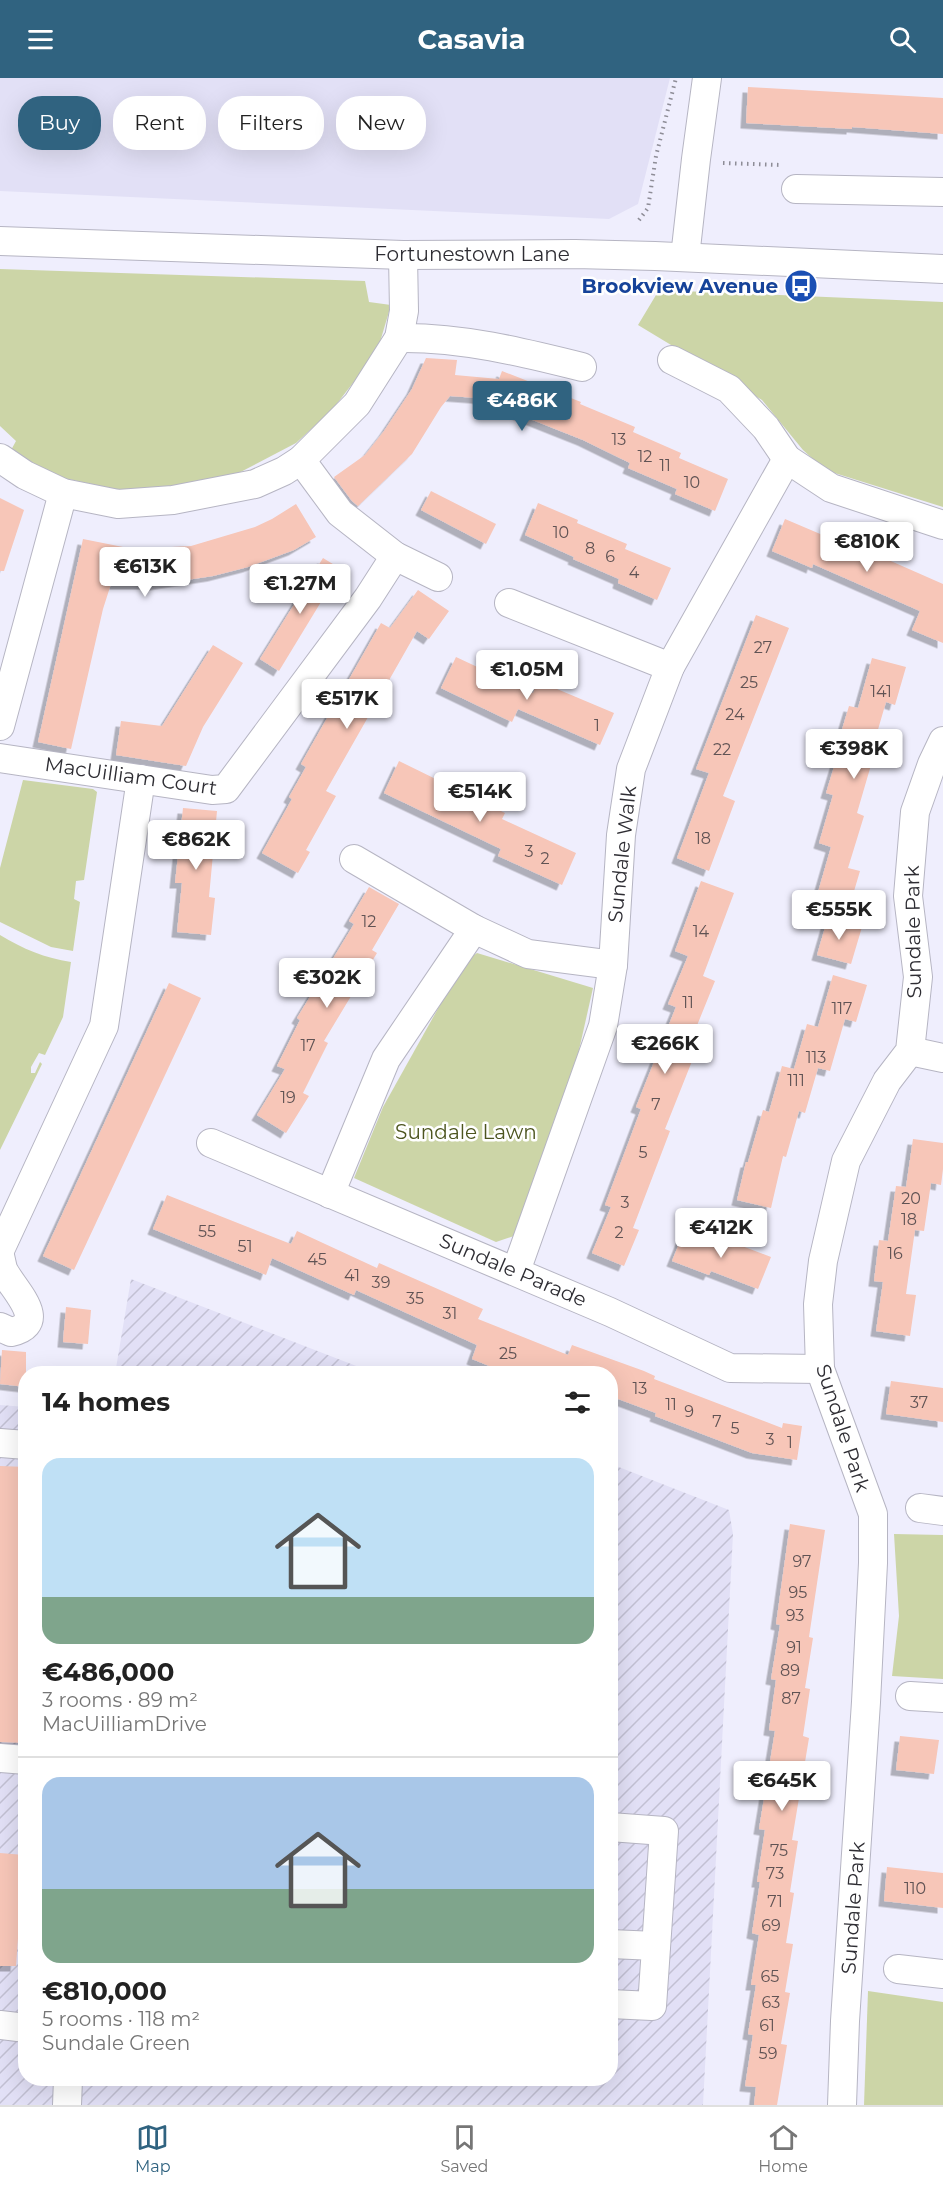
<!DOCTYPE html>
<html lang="en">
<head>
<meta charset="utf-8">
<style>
	:root { --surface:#fff; --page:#f2f2f2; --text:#222; --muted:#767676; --line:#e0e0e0; --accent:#306380 }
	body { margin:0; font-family:Montserrat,sans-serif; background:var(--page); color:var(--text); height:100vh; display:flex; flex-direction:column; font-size:22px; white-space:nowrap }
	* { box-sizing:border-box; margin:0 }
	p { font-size:20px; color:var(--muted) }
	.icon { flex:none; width:33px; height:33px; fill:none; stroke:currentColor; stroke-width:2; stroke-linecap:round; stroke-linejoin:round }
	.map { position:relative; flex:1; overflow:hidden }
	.panel { position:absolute; left:18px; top:1288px; width:600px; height:720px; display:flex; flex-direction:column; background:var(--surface); border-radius:24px; box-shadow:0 6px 24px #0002 }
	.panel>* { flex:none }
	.hud { position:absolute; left:18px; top:18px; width:600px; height:54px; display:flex; gap:12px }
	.price { position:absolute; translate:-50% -51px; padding:0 14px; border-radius:6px; background:#fff; color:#222; font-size:20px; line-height:39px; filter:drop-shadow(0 2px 3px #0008) }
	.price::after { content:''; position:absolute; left:50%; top:36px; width:18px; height:14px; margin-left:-9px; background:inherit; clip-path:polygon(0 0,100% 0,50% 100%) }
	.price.active { background:var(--accent); color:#fff }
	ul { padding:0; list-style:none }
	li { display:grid; align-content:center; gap:12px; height:318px; padding:0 24px }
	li+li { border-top:2px solid var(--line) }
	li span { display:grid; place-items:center; height:186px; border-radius:18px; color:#555 }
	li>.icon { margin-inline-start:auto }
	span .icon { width:108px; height:108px; fill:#fffc; stroke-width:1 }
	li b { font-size:26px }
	h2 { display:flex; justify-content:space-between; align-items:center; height:72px; padding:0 24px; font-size:26px }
	.tag { padding:0 21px; border-radius:24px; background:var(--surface); box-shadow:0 6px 24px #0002; font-size:21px; line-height:54px }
	.tag.active { background:var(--accent); color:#fff }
	header { display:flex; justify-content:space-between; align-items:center; height:78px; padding:0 24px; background:var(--accent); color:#fff; font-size:27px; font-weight:700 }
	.tab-bar { display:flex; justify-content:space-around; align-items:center; height:84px; border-top:2px solid var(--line); background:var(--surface); font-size:16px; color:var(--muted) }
	.tab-bar a { display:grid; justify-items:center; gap:3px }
	.tab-bar .active { color:var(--accent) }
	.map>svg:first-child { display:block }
</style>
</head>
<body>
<header><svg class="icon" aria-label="menu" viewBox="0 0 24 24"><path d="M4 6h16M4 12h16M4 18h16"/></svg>Casavia<svg class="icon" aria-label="search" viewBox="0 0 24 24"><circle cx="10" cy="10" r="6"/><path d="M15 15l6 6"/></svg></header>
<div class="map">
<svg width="943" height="2027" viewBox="0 0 943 2027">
	<defs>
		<pattern id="industrial-furrows" width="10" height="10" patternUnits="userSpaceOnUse" patternTransform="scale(1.5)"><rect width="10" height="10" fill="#e2e0f6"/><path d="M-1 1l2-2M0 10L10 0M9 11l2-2" fill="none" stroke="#c2c0d3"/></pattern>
		<filter id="shadow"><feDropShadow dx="-5.5" dy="5.5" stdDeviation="0" flood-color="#0004"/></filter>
	</defs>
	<rect width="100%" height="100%" fill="#efeefd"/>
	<!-- built -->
	<path fill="#e2e0f6" d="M0 0H670L638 126 609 141 0 113Z"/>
	<!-- industrial -->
	<g fill="url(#industrial-furrows)">
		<path d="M131 1201 377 1296H115Z"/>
		<path d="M0 1327 26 1329V2001H610L611 1386 729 1432 733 1456 703 2027H0Z"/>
	</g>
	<!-- green -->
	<g fill="#ccd5a7">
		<path d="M0 191 365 203 369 224 391 227 377 274 332 332 296 365 229 400 181 410 120 412 63 400 10 374 16 363 0 348Z"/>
		<path d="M659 212 943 224V429L825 392 803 372 762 322 638 247Z"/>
		<path d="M23 702 93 711 97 714 84 802 76 803 74 821 80 824 73 873 51 869 0 844V790Z"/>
		<path d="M0 857C23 871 45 880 71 884L63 939 45 977 39 975 31 989V995H35L40 984 42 986 0 1072Z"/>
		<path d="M477 875 593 910 572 1003 520 1156 496 1164 354 1100 383 1029 464 884Z"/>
		<path d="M894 1456 943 1457V1601L892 1598 899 1538Z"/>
		<path d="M868 1913 943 1924V2027H864Z"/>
	</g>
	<!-- building -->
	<g fill="#f7c6b8" filter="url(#shadow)">
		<path d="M748 9 943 20V56L852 49V51L746 45Z"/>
		<path d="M426 280 457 282 455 297 499 301 502 293 581 324 580 326 635 349 633 354 681 375 679 380 728 401 715 433 675 416 677 411 628 390 630 385 583 362 477 320 450 318 441 329 412 376 358 428 352 423 334 399 365 377 384 353 412 311Z"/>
		<path d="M431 413 496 446 486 466 421 432Z"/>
		<path d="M0 420 24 432 4 493H0Z"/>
		<path d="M538 425 578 442 577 445 627 466 625 471 671 490 657 522 618 505 619 501 573 481 574 479 525 457Z"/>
		<path d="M296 426 316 459 294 472 248 489 213 498 147 508V506H111L103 531 71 671 38 664 83 461 133 471 191 468 255 449 272 441Z"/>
		<path d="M785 441 832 461 834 458 943 506V565L912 552 920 533 813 486 812 490 772 473Z"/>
		<path d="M323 480 341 491 279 593 260 581Z"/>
		<path d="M418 512 449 533 429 561 417 553 326 713 336 718 306 772 310 774 298 795 262 775 292 721 289 719 306 689 301 686 381 545 390 550Z"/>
		<path d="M756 537 789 550 723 718 735 723 709 793 677 780 709 695 696 691Z"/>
		<path d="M213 567 243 585 203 649 186 688 116 677 121 643 162 648Z"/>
		<path d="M456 579 533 615 538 603 614 635 600 667 518 631 512 644 441 610Z"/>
		<path d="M872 580 906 589 895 627 886 624 868 686 871 687 857 735 864 738 848 790 860 793 849 830 816 821 831 769 819 765 833 717 826 715 841 666 838 665 849 628 858 630Z"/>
		<path d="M399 683 505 735 502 741 576 775 562 807 498 778 501 771 384 715Z"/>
		<path d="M183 730 217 733 209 819 215 820 211 857 177 854 182 805H175Z"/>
		<path d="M701 803 734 815 703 898 715 903 696 950 704 953 665 1051 670 1053 633 1150 639 1152 624 1188 592 1175 611 1129 605 1127 641 1031 636 1029 676 929 668 926 688 878 675 873Z"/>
		<path d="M369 809 399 826 372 872 377 875 324 963 328 965 303 1015 309 1018 286 1055 257 1037 285 991 277 988 300 942 297 940 354 846 349 843Z"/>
		<path d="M828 839 862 849 851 886 817 877Z"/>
		<path d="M833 897 867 907 856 944 845 941 830 993 818 990 805 1035 799 1033 786 1079 783 1078 771 1130 737 1122 746 1084H748L763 1032 769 1034 782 988 794 991 807 946 818 949Z"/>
		<path d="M169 905 201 920 74 1192 43 1178Z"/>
		<path d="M913 1061 943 1065V1091L941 1107 931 1105 924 1153 915 1152 906 1216 916 1217 910 1258 876 1253 883 1204 874 1203 879 1162 888 1163 896 1108 906 1109Z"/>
		<path d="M167 1117 291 1166 297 1153 377 1190 379 1185 483 1231 478 1241 568 1277 572 1267 644 1293 655 1298 654 1301 782 1350 783 1345 802 1348 797 1382 752 1375 655 1338 656 1335 610 1318V1296H509L472 1281 477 1267 356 1212 354 1217 272 1180 266 1197 153 1151Z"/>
		<path d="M685 1151 733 1169 734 1165 771 1179 758 1211 711 1193 709 1197 672 1183Z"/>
		<path d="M66 1229 91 1232 88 1266 63 1264Z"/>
		<path d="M2 1272 26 1274V1309L0 1306Z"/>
		<path d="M891 1303 943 1310V1344L886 1336Z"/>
		<path d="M0 1388 26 1389V1665L0 1664Z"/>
		<path d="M790 1446 825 1452 809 1559 813 1560 805 1610 810 1611 803 1658 809 1660 792 1762 798 1763 790 1814 794 1815 786 1865 793 1866 785 1914 790 1915 781 1966 787 1967 777 2027H754L756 2009 745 2008 753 1957 748 1956 756 1907H751L759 1857 752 1855 760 1804H757L765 1752 759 1751 775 1653 769 1652 776 1602 771 1601 780 1547 776 1546Z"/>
		<path d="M900 1658 939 1662 934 1696 896 1692Z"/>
		<path d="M0 1775 24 1777 16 1888H0Z"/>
		<path d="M887 1789 943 1795V1830L884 1823Z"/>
	</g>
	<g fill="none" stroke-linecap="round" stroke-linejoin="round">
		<defs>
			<g id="minor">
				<path d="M796 111 943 114"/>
				<path d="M0 163 403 177 575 176 655 178 943 191"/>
				<path d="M685 179 696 81 707 0"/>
				<path d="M399 260C461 259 522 274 582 289"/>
				<path d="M672 282 729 311 766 350 787 381 831 410 943 447"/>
				<path d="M0 380 25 397 63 415 118 426 173 422 255 406 284 393 301 382 357 326 399 260 404 233 403 177"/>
				<path d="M301 382 340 435 395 478 438 499"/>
				<path d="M509 525 670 589"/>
				<path d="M0 648 63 415"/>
				<path d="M0 680 212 712 226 711 368 520 395 478"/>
				<path d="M354 781 474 851 528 876 613 887"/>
				<path d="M910 973 943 980"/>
				<path d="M211 1065 610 1234 730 1290 820 1291"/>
				<path d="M330 1116 386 981 474 851"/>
				<path d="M0 1172 104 948 141 701"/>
				<path d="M0 1178C1 1182 2 1187 3 1191 11 1210 52 1245 11 1254L0 1249"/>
				<path d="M516 1193 603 948 613 887 621 757 631 691 670 589 787 381"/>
				<path d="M0 1365 26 1367"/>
				<path d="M920 1430 943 1433"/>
				<path d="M910 1618 943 1620"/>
				<path d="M0 1680 26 1682"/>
				<path d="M610 1749 664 1753 652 1928 610 1926"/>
				<path d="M610 1866 656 1868"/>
				<path d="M898 1891 943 1896"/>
				<path d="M0 1947 26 1950"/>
				<path d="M67 2027 68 2001"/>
				<path d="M842 2027 845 1943 866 1624 873 1485V1436L820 1291 818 1226 823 1183 846 1083 887 1003 910 973 918 899 908 818 915 734 932 686 943 663"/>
			</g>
		</defs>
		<!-- minor casing -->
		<use href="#minor" stroke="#b6b5c3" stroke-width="30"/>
		<!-- path -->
		<g stroke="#8e8d97" stroke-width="4" stroke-dasharray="1.5 4.5" stroke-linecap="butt">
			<path d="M723 85 781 87"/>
			<path d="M639 142 648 130 656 78 676 0"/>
		</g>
		<!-- minor -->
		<use href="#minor" stroke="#fff" stroke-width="28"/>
	</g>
	<!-- icons -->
	<defs>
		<symbol id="bus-disc" viewBox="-11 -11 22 22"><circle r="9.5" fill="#1a4fb4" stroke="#fff"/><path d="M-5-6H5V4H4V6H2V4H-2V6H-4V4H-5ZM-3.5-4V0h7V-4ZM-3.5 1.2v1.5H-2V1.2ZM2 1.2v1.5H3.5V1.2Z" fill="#fff"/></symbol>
	</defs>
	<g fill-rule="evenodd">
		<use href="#bus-disc" x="782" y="189" width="38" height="38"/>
	</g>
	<g text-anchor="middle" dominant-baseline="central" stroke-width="5" stroke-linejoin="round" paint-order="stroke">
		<!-- number labels -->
		<g font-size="16" fill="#605354">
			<text x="619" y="361">13</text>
			<text x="645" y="378">12</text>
			<text x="665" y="387">11</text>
			<text x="692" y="404">10</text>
			<text x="561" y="454">10</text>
			<text x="590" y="470">8</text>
			<text x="610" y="478">6</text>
			<text x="634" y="494">4</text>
			<text x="763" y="569">27</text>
			<text x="749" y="604">25</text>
			<text x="881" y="613">141</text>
			<text x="735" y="636">24</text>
			<text x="597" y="647">1</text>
			<text x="722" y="671">22</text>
			<text x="703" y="760">18</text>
			<text x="529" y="773">3</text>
			<text x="545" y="780">2</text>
			<text x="369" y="843">12</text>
			<text x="701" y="853">14</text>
			<text x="688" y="924">11</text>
			<text x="842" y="930">117</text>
			<text x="308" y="967">17</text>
			<text x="816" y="979">113</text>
			<text x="796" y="1002">111</text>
			<text x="288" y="1019">19</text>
			<text x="656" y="1026">7</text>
			<text x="643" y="1074">5</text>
			<text x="911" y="1120">20</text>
			<text x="625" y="1124">3</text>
			<text x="909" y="1141">18</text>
			<text x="207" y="1153">55</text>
			<text x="619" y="1154">2</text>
			<text x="245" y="1168">51</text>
			<text x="895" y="1175">16</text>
			<text x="317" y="1181">45</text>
			<text x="352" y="1197">41</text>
			<text x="381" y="1204">39</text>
			<text x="415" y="1220">35</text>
			<text x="450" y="1235">31</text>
			<text x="508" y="1275">25</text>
			<text x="640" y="1310">13</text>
			<text x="919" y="1324">37</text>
			<text x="671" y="1326">11</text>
			<text x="689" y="1333">9</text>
			<text x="717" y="1343">7</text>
			<text x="735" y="1350">5</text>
			<text x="770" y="1361">3</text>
			<text x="790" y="1364">1</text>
			<text x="802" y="1483">97</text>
			<text x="798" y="1514">95</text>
			<text x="795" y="1537">93</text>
			<text x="794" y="1569">91</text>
			<text x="790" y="1592">89</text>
			<text x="791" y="1620">87</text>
			<text x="779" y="1772">75</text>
			<text x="775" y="1795">73</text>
			<text x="915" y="1810">110</text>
			<text x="775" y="1823">71</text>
			<text x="771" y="1847">69</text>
			<text x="770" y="1898">65</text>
			<text x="771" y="1924">63</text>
			<text x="767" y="1947">61</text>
			<text x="768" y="1975">59</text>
		</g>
		<!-- street labels -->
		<g font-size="20" fill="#2e2d33" stroke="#fff">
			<text x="472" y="176">Fortunestown Lane</text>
			<text transform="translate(131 698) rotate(8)">MacUilliam Court</text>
			<text transform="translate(622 776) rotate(-84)">Sundale Walk</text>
			<text transform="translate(913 854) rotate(-91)">Sundale Park</text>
			<text transform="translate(513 1192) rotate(23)">Sundale Parade</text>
			<text transform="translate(843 1350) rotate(72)">Sundale Park</text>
			<text transform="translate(853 1830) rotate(-86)">Sundale Park</text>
		</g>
		<!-- transit labels -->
		<g font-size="20" font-weight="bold" fill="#164399" stroke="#fff" text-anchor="end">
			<text x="778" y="208">Brookview Avenue</text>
		</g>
		<!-- park labels -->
		<g font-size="20" fill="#4d551f" stroke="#fff">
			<text x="466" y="1054">Sundale Lawn</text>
		</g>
	</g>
</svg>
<b class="price active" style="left:522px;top:354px">€486K</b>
<b class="price" style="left:867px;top:495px">€810K</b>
<b class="price" style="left:145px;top:520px">€613K</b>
<b class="price" style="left:300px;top:537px">€1.27M</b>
<b class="price" style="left:527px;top:623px">€1.05M</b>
<b class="price" style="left:347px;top:652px">€517K</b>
<b class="price" style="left:854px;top:702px">€398K</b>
<b class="price" style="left:480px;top:745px">€514K</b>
<b class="price" style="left:196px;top:793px">€862K</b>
<b class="price" style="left:839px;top:863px">€555K</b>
<b class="price" style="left:327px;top:931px">€302K</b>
<b class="price" style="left:665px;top:997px">€266K</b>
<b class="price" style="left:721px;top:1181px">€412K</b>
<b class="price" style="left:782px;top:1734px">€645K</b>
<div class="hud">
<a class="tag active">Buy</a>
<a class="tag">Rent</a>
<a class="tag">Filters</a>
<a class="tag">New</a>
</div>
<section class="panel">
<h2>14 homes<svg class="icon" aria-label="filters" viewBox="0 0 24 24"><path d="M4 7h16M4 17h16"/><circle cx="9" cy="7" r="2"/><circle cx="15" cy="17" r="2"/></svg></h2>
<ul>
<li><span style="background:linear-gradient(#bfe0f5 75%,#7fa58c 0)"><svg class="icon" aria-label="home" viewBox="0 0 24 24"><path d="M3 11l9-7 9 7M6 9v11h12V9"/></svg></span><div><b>€486,000</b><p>3 rooms · 89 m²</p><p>MacUilliamDrive</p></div></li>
<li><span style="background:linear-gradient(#a9c7e8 60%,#7fa58c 0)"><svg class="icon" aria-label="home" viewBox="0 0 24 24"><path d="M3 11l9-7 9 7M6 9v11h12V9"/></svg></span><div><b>€810,000</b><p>5 rooms · 118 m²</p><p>Sundale Green</p></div></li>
</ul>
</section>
</div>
<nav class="tab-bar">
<a class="active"><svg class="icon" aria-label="map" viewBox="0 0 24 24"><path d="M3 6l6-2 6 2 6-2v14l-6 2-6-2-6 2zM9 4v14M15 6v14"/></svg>Map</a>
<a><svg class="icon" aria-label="saved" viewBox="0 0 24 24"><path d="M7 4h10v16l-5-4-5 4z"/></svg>Saved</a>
<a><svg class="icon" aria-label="home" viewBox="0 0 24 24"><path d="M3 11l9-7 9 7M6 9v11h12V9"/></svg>Home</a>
</nav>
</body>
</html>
